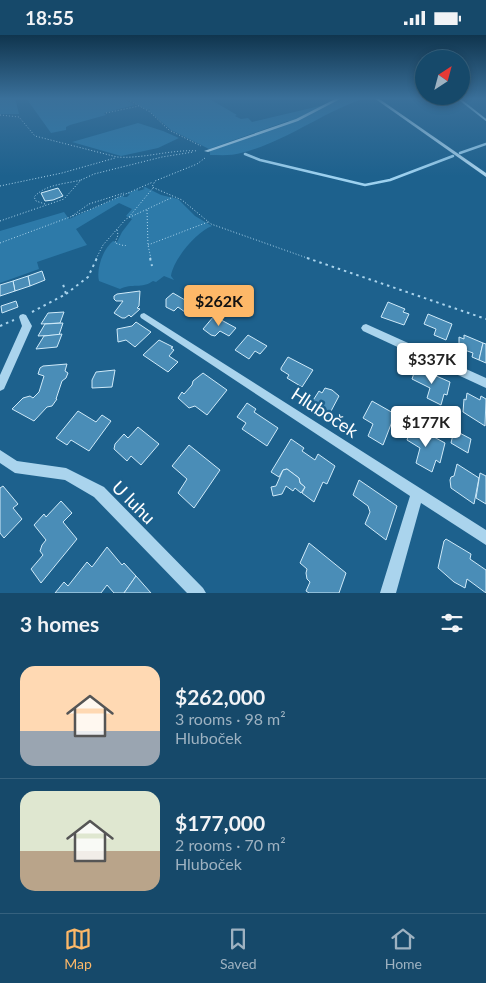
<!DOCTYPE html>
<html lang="en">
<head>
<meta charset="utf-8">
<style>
	:root { --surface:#16496a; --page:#1f5070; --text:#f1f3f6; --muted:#9eb2c1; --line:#35617e; --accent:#fdb868 }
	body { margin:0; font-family:Lato,sans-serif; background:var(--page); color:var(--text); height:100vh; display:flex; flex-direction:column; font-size:19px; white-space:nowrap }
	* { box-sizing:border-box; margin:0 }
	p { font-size:16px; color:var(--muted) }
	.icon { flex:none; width:28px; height:28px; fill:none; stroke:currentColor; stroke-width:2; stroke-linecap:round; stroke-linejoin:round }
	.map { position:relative; height:558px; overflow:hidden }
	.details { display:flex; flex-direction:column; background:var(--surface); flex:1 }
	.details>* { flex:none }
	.needle { width:32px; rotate:36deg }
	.controls { position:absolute; left:415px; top:15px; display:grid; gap:10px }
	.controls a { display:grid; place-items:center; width:55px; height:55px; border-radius:50%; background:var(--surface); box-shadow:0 2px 8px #0003,0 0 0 1px var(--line); font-size:25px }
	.price { position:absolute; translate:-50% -42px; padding:0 11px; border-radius:5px; background:#fff; color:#222; font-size:16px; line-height:32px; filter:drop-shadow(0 1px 2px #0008) }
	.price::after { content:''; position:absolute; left:50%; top:30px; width:15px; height:11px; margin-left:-8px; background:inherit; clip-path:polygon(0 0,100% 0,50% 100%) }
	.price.selected { background:var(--accent); color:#111 }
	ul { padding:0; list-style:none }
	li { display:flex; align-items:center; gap:15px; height:125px; padding:0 20px }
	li+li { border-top:1px solid var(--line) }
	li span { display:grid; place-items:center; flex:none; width:140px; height:100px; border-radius:15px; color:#555 }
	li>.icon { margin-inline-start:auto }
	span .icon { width:60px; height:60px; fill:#fffc; stroke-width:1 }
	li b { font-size:21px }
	h2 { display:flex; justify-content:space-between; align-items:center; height:60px; padding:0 20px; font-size:21px }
	.status { display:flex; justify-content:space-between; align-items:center; height:35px; padding:0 25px; background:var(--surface); direction:ltr }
	.status svg { height:14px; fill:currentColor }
	.dock { display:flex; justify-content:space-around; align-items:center; height:70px; border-top:1px solid var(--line); background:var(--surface); font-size:14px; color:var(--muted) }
	.dock a { display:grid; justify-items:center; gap:2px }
	.dock .selected { color:var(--accent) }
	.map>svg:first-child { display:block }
</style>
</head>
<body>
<div class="status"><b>18:55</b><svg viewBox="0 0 49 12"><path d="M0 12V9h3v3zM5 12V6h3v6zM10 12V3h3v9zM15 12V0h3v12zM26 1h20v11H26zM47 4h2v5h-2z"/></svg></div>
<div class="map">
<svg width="486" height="558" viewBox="0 0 486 558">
	<rect width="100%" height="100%" fill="#1d618d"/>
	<!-- green -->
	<g fill="#2d7aa9">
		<path d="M0 63H15L19 79H0Z"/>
		<path d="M26 63H123L135 70 104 78 106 80 70 90 66 92V95L51 98Z"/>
		<path d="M126 63H208L237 80 235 81 241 84 248 83 252 87 324 70 343 63H366C322 77 286 107 241 118 232 121 220 120 210 120V116L290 87 288 86 209 114 171 95 149 76 150 74 147 75Z"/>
		<path d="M138 88 163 96 179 103 158 113 121 121 72 107Z"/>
		<path d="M145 152 161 160 178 164 195 181 212 191C196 197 173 225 171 241L174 245 164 241 156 247 153 246C142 254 132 248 120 254L99 246C96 234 103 214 113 206L117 207 122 197 132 184 126 181 132 174 119 168 76 194 87 210 37 227 39 234 0 248V196L64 177 69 184 124 160 123 162H127L130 159H126L138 154V156L145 154 143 153Z"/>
	</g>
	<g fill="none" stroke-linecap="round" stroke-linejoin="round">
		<!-- stream-far1 -->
		<path stroke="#9dd1ef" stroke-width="2" d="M458 63 486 85"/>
		<!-- stream -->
		<g stroke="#9dd1ef" stroke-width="2.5">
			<path d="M460 118 486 109"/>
			<path d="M245 119 260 125 365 150 390 145 453 121"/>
		</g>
	</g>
	<!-- building -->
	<g fill="#4a8db7" stroke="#cfeaf9">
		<path d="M58 153 63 161 53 165 45 166 41 158Z"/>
		<path d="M42 236 45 245 30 251 28 241Z"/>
		<path d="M28 241 30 251 15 256 13 246Z"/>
		<path d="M13 246 15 256 0 261V250Z"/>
		<path d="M140 256 139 271 137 273 140 274 131 282 129 280 125 283H122L114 278 123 266H116L114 264V261L117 259Z"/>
		<path d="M173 258 197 272 189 280 178 272 174 276 166 272V264Z"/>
		<path d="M16 266 18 272 2 278 1 271Z"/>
		<path d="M388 267 405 274 403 277 409 279 404 290 381 282Z"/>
		<path d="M64 277 60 288 41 289 48 278Z"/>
		<path d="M428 279 452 289 446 305 434 300 436 294 424 289Z"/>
		<path d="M214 281 236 293 229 301 220 296 215 301 211 300 203 294Z"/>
		<path d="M136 287 151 297 135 312 126 305 118 307 117 294 132 291Z"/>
		<path d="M63 288 59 300 38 301 45 289Z"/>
		<path d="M62 299 57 312 36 314 44 301Z"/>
		<path d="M248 300 267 311 260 319 255 316 249 324 235 315Z"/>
		<path d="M464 300 483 308 479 325 472 322 473 318 459 313V302L464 304Z"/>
		<path d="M159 305 173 312 171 313 174 315 169 321 178 327 168 337 143 320Z"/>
		<path d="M483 308 486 309V328L479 325Z"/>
		<path d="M288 322 313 335 302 352 287 343 289 340 281 335V333Z"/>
		<path d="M67 329 65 336 68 338 66 343 62 346 56 364H57L52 371 47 372 34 386 12 374 23 363 30 361 33 363 39 357 44 341 38 339 40 333 43 331Z"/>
		<path d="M416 332 450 347 447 360 444 359 441 370 427 363 430 353 412 344Z"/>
		<path d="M115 335 112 352 92 353V345L96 337Z"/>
		<path d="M203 338 227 355 207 380 195 371 189 373 178 363 182 357 184 359 192 350 193 346Z"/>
		<path d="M325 353 332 355 339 361 330 378 312 367 319 356 322 358Z"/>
		<path d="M467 358 480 365 481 361 486 364 485 391 463 377 464 364 466 365Z"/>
		<path d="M372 366 395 379 383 410 368 401 373 389 363 383Z"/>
		<path d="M247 368 256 374 254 377 278 393 267 411 242 394 246 388 237 382Z"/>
		<path d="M78 376 96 387 102 380 111 386 89 416 71 405 67 410 56 403Z"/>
		<path d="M412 390 445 408 440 428 436 425 432 437 416 428 420 413 407 405Z"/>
		<path d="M138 392 159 409 141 430 131 421 127 426 114 414 115 409 124 399 128 403Z"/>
		<path d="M454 395 471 404 468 418 451 408Z"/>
		<path d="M291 404 304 413 302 416 315 425 318 419 335 431 327 449 323 447 314 467 302 458 305 452 300 448 299 443 287 434 283 435 279 442 271 437Z"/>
		<path d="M189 410 220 435 194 473 178 458 187 444 172 431Z"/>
		<path d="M457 429 479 443 474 469 451 453 450 445 451 442 454 441Z"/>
		<path d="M287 434 299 443 300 448 305 452 301 458 295 453 293 456 286 451 282 459 273 461 271 452 276 451 283 435Z"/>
		<path d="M480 438 486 441V469L476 463Z"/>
		<path d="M359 445 397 471 386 505 365 489 370 477 368 471 353 460Z"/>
		<path d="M3 451 18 469 13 473 22 484 4 503 0 498V453Z"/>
		<path d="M61 466 72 478 63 487 77 504 41 548 31 534 43 520 40 516 42 510 46 505 34 490 44 479 46 482Z"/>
		<path d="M446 504 471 519 470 524 486 535V558L467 544 465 553 454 547 438 533 444 506Z"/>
		<path d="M309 508 346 538 339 558H309L306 556 310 547 307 544 306 538 307 534 300 528Z"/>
		<path d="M107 512 122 530 124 528 136 541 124 558H114L107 550 101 558H55L64 547 68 551 87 527 92 532Z"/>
		<path d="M136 541 151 558H124Z"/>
	</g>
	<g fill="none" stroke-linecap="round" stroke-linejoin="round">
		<!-- path-far1 -->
		<g stroke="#aad4ed" stroke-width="1" stroke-dasharray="1 2" stroke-linecap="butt">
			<path d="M125 63 150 77 169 95 201 111"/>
			<path d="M106 78 139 71"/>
			<path d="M0 80 19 82 35 101 117 122C144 124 171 114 198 116"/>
			<path d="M205 123 197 129 155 146 152 152 182 165 211 189 310 224"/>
			<path d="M0 151 62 138 115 123"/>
			<path d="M45 169 36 166 34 162C46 149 65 149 81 145"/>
			<path d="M147 175 148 210 151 224"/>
			<path d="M72 181 89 169 124 158"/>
			<path d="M129 182 153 153"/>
			<path d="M0 186 64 164 81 145 94 139 162 122 193 117"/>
			<path d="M117 195 118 200 115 208 125 211 127 209"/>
			<path d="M0 208 89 175 153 147"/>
			<path d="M148 210 208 187"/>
			<path d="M96 224 103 210 126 184 173 162"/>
		</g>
		<!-- path -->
		<g stroke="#aad4ed" stroke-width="2" stroke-dasharray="2.5 4" stroke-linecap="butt">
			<path d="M150 223 152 231"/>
			<path d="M307 223 486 284"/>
			<path d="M66 259 88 242 97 223"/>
			<path d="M32 277 66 259 62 246"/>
			<path d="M0 291 14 285"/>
		</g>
		<!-- minor -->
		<g fill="#aad4ed" fill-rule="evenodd">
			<path d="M337 63H342L298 86 208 117 204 116 296 84Z"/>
			<path d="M374 63H378L486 138V142Z"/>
			<path d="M144 278 486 495V510L421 468 396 558H380L410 461 141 283 140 281 141 279Z"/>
			<path d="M23 279 26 280 32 291 4 354 0 356V340L22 291 19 282 20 280Z"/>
			<path d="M366 289 486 343V353L363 296 361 293 363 290Z"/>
			<path d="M0 415 17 426 66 433 104 452 203 553 206 558H187L94 462 65 445 15 438 0 428Z"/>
		</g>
	</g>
	<!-- sky -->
	<linearGradient id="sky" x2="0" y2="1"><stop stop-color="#10354e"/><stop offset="0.45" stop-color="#3a709a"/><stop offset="1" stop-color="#3a709a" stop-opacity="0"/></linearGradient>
	<rect width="486" height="141" fill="url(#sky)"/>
	<g text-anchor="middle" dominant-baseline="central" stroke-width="5" stroke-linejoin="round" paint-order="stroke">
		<!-- near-street labels -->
		<g font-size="18" fill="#fff" stroke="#1d618d">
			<text transform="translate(325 377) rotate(33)">Hluboček</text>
			<text transform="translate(134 467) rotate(45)">U luhu</text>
		</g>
	</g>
</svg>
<div class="controls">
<a><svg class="needle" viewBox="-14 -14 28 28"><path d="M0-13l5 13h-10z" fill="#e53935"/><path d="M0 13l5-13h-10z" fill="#9eb2c1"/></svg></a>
</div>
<b class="price selected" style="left:219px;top:292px">$262K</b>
<b class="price" style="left:432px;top:350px">$337K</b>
<b class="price" style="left:426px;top:413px">$177K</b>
</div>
<section class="details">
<h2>3 homes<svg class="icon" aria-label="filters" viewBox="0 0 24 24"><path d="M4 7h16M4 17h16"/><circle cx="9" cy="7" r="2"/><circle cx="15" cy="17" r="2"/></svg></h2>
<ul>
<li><span style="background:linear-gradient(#ffd9b3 65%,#9aa5b1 0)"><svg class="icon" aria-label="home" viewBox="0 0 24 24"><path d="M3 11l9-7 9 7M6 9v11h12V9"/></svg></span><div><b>$262,000</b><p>3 rooms · 98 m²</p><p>Hluboček</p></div></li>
<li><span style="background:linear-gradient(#dfe7d0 60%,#b9a48a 0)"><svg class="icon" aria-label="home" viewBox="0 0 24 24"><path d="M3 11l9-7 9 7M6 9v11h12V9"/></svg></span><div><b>$177,000</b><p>2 rooms · 70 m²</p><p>Hluboček</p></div></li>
</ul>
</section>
<nav class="dock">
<a class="selected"><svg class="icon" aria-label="map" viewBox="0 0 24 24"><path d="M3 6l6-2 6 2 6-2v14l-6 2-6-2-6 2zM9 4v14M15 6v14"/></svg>Map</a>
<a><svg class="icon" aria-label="saved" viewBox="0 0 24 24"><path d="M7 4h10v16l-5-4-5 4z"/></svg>Saved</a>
<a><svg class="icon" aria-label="home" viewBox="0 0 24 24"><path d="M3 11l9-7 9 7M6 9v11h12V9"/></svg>Home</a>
</nav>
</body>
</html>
